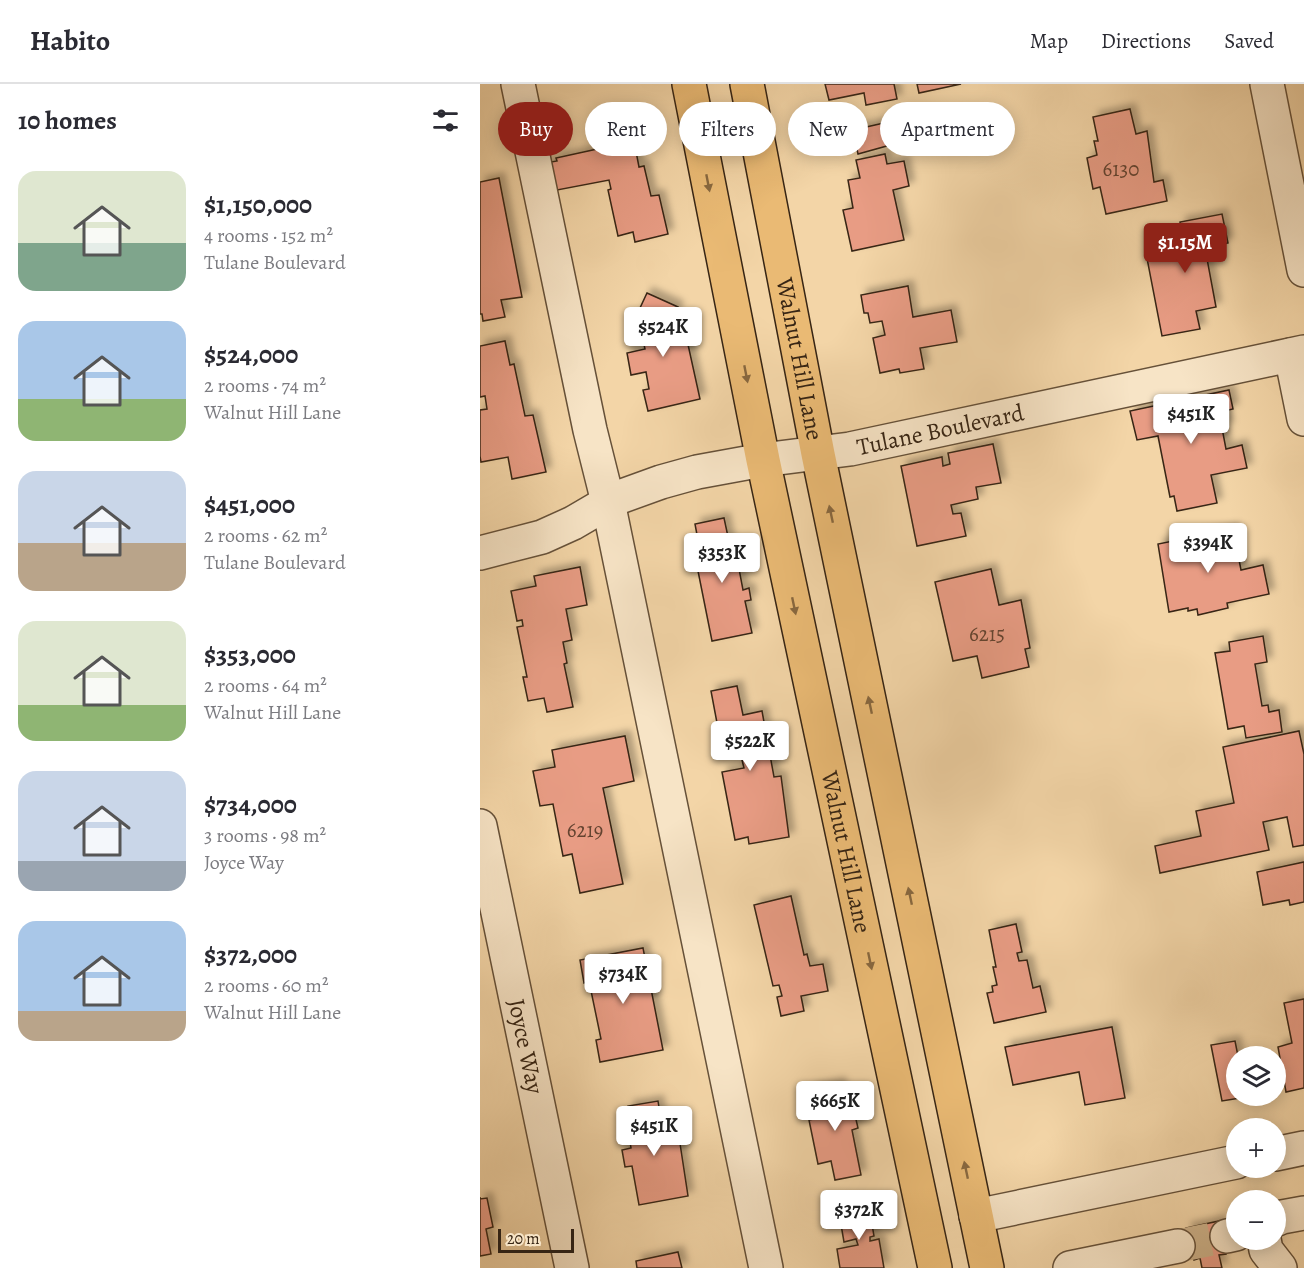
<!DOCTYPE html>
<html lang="en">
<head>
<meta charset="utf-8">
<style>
	:root { --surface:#fff; --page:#f7f7f7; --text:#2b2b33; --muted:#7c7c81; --line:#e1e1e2; --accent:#8f2418 }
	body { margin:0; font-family:Alegreya,serif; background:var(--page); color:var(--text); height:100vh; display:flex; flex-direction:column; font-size:22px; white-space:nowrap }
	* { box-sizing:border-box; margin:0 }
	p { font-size:20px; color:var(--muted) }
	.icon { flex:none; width:33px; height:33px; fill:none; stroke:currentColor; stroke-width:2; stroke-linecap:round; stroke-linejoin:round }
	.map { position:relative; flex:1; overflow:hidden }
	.drawer { display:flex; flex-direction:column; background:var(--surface); width:480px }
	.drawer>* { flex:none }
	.banner { position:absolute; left:18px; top:18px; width:570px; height:54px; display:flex; gap:12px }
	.controls { position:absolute; left:746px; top:962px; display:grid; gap:12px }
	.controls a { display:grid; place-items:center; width:60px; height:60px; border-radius:50%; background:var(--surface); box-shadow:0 3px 15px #0003; font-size:30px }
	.scale { position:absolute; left:18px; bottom:15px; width:76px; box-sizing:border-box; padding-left:6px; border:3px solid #372514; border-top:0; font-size:16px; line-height:21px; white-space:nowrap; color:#372514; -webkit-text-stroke:4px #f7e4c6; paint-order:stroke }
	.price { position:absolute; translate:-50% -51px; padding:0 14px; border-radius:6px; background:#fff; color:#222; font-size:20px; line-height:39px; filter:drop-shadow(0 2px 3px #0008) }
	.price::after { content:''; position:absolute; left:50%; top:36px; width:18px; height:14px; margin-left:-9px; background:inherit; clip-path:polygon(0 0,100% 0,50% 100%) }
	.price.active { background:var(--accent); color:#fff }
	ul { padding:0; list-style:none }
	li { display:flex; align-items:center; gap:18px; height:150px; padding:0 18px }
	li span { display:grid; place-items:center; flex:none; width:168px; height:120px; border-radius:18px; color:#555 }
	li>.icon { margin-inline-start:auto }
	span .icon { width:72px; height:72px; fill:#fffc; stroke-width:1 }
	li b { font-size:26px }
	h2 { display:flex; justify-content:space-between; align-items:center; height:72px; padding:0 18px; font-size:26px }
	.chip { padding:0 21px; border-radius:27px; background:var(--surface); box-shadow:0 3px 15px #0003; font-size:21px; line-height:54px }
	.chip.active { background:var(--accent); color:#fff }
	header { display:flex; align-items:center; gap:36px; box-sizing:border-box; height:84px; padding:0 30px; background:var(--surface); border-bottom:2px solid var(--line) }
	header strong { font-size:28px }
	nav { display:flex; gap:33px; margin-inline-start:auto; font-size:21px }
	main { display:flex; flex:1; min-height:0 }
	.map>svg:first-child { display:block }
</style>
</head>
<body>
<header>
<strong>Habito</strong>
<nav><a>Map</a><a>Directions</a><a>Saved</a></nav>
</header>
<main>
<section class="drawer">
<h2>10 homes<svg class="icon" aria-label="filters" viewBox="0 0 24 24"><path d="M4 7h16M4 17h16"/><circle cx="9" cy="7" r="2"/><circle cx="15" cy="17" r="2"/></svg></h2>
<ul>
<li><span style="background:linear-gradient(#dfe7d0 60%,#7fa58c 0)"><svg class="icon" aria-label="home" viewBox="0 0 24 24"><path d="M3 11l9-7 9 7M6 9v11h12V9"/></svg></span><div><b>$1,150,000</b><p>4 rooms · 152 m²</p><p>Tulane Boulevard</p></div></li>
<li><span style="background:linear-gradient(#a9c7e8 65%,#8fb573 0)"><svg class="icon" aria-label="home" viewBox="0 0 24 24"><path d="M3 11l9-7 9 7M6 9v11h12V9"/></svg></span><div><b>$524,000</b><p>2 rooms · 74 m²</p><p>Walnut Hill Lane</p></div></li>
<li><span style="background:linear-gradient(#c9d6e8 60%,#b9a48a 0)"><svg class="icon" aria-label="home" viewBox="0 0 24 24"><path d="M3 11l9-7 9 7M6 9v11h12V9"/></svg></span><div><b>$451,000</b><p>2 rooms · 62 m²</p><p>Tulane Boulevard</p></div></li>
<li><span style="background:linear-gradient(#dfe7d0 70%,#8fb573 0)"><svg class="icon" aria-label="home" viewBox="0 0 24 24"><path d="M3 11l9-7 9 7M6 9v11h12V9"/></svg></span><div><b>$353,000</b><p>2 rooms · 64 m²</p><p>Walnut Hill Lane</p></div></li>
<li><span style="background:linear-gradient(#c9d6e8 75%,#9aa5b1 0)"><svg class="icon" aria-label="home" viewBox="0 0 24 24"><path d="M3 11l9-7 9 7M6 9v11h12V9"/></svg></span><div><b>$734,000</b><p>3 rooms · 98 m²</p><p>Joyce Way</p></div></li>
<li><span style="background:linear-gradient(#a9c7e8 75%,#b9a48a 0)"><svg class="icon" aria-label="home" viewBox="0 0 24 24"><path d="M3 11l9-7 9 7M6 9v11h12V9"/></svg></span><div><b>$372,000</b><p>2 rooms · 60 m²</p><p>Walnut Hill Lane</p></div></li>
</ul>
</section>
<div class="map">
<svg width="824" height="1184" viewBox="0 0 824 1184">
	<defs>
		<filter id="shadow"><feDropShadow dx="5.5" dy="-5.5" stdDeviation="3" flood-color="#0004"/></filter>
	</defs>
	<rect width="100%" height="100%" fill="#f3d5a7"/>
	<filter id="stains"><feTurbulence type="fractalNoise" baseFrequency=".00333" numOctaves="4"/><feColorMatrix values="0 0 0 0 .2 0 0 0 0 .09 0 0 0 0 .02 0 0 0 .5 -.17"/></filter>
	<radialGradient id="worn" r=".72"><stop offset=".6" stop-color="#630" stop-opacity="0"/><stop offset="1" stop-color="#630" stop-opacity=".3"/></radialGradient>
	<!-- building -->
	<g fill="#e89c84" stroke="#372514" stroke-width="1.5" filter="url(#shadow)">
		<path d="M345 0H414L417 15 386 21 384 9 349 16Z"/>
		<path d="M437 0H481L439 9Z"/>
		<path d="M650 25 656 50 667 47 674 98 683 96 687 117 626 130 620 103 613 105 607 74 617 71 614 57H618L613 33Z"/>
		<path d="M417 36 418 41 441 36 447 59 415 66 414 60 378 70 373 46Z"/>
		<path d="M154 57 159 83 164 82 171 112 179 111 188 150 155 158 153 148 138 152 128 106 131 105 129 96 72 107 65 79 77 77 76 74Z"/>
		<path d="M405 70 407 80 424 77 429 102 413 106 424 156 372 167 363 126 373 124 368 96 380 94 376 76Z"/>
		<path d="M19 94 42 213 21 216 25 233 3 237 2 230H0V98Z"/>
		<path d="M742 130 748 159 725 164 736 223 716 227 720 245 682 252 665 164 703 157 700 138Z"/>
		<path d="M428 202 433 233 471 226 477 258 440 264 444 285 420 289 419 285 400 289 393 254 405 251 402 237 390 239 388 229H384L381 211Z"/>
		<path d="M167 209 198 223 186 250 188 260 207 256 220 315 168 327 163 306 169 305 166 288 151 291 147 269 165 265 160 243 153 239Z"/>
		<path d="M25 257 30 281 34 280 45 332 53 331 66 388 32 395 28 373 1 378 0 372V326L7 325 5 312 0 313V262Z"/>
		<path d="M749 306 753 325 744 327 748 343 742 344 746 365 762 361 767 384 731 391 737 419 697 427 694 412 690 413 678 352 657 356 650 327Z"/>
		<path d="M513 360 521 399 496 403 498 415 471 421 473 430 481 429 486 452 437 462 421 382 462 373 463 382 470 380 468 369Z"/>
		<path d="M244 434 250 462 245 463 247 471 256 469 263 506 269 504 271 516 265 517 272 549 232 557 217 482 228 480 225 467H220L215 440Z"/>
		<path d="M753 445 761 486 783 481 789 510 747 519 748 524 718 531 717 525 708 527V524L689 528 678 460Z"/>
		<path d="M100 483 107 521 86 525 92 556 83 558 87 579 84 580 93 623 67 628 64 614 48 617 43 593H47L37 543 43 542 42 536 37 537 31 507 56 502 54 492Z"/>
		<path d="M511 485 519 521 541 516 550 564 545 565 549 583 502 594 497 572 473 577 455 498Z"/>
		<path d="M783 552 787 578 775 580 782 622 788 621 789 628 799 626 802 648 766 654 764 642 748 645 735 569 750 567 749 558Z"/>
		<path d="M257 602 263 631 282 627 294 693 301 692 309 753 269 760 268 753 255 756 242 688 264 684 260 668 243 671 231 607Z"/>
		<path d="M819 647 824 670V761L813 763 807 733 783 738 789 766 680 789 675 762 721 752 716 727 754 719 743 663Z"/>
		<path d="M145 652 154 697 123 704 143 800 100 809 92 770 83 772 73 720 60 722 53 687 75 683 72 666Z"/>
		<path d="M824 778V818L810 821 809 816 783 821 777 788Z"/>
		<path d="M311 812 324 871 327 870 330 882 343 880 348 907 321 912 324 927 301 932 297 913 302 912 299 901 293 902 274 821Z"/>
		<path d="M536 840 542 868 537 869 539 877 547 876 553 904 560 902 566 928 514 939 507 909 513 908 512 902 517 901 513 883H516L509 846Z"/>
		<path d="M163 864 183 966 120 978 116 956 121 955 109 897 104 899 100 876Z"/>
		<path d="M824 915V1004L806 1008 798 963 812 959 804 919Z"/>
		<path d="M632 943 645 1014 605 1021 599 988 533 1001 525 963Z"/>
		<path d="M755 957 758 972H756V1011H766V1013L742 1017 731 961Z"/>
		<path d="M360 999 366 1028 374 1027 378 1044 372 1046 381 1091 355 1096 351 1077 338 1080 329 1036 348 1032 347 1027 336 1030 330 1005Z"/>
		<path d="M178 1017 184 1055 199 1053 208 1112 159 1121 152 1082 145 1083 142 1066 151 1064 150 1058 154 1057 148 1022Z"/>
		<path d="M0 1113V1115L7 1114 13 1143 6 1145 11 1170 0 1172Z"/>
		<path d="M389 1123 394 1152 390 1153V1157L399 1155 404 1184H360L357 1165 378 1161 376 1155 364 1158 359 1129Z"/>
		<path d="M739 1137 746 1170 739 1171 742 1184H722L720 1174 714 1176 706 1144Z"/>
		<path d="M198 1168 202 1184H157L156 1177Z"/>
	</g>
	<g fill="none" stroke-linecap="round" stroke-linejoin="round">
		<!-- minor-tunnel -->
		<path stroke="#cdb28a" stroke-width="33" stroke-dasharray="33 16" stroke-linecap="butt" d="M698 1162 747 1152"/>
		<defs>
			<g id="minor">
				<path d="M38 0 110 346 128 418 286 1184"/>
				<path d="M787 0 824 186"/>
				<path d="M811 271 824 335"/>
				<path id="s1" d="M0 469 62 453 93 439 134 415 181 398 217 388 283 376 370 365 824 268"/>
				<path id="s2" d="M0 742 92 1184"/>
				<path d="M795 1070 824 1064"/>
				<path d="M496 1132 756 1078"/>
				<path d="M795 1136 802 1133 824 1129"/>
				<path d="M747 1152 756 1150"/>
				<path d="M784 1155 786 1166 800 1184"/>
				<path d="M590 1184 698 1162"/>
			</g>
			<g id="major">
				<path id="s3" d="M209 0 283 376 455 1184"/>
				<path id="s4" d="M267 0 338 370 507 1184"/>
			</g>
		</defs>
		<!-- minor casing -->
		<use href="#minor" stroke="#665139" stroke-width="36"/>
		<!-- major casing -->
		<use href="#major" stroke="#372514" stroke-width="36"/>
		<!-- minor -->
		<use href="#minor" stroke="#f7e4c6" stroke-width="33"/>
		<!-- major -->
		<use href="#major" stroke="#eaba74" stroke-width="33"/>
	</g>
	<!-- one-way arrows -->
	<defs><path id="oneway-solid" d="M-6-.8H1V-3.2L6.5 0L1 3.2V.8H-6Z" transform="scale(1.5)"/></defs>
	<g fill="#88683f">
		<use href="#oneway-solid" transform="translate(228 99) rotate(79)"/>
		<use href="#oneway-solid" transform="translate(266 290) rotate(79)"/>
		<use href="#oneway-solid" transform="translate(351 430) rotate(-102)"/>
		<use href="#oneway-solid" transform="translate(314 522) rotate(78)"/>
		<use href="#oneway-solid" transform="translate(390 621) rotate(-102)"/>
		<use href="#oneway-solid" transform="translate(430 812) rotate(-102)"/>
		<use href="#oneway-solid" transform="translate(390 877) rotate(78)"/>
		<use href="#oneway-solid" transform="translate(486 1086) rotate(-102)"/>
	</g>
	<g text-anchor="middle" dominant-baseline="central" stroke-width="5" stroke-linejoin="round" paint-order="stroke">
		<!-- number labels -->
		<g font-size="21" fill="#634330">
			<text x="641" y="85">6130</text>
			<text x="507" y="550">6215</text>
			<text x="105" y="746">6219</text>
		</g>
		<!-- street labels -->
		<g font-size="24" fill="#372514" stroke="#f7e4c6">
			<text stroke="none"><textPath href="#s4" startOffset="280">Walnut Hill Lane</textPath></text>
			<text stroke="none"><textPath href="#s1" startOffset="480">Tulane Boulevard</textPath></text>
			<text stroke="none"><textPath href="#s3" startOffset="784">Walnut Hill Lane</textPath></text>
			<text stroke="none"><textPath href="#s2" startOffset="225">Joyce Way</textPath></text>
		</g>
	</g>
	<rect width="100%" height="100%" filter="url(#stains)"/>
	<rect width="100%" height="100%" fill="url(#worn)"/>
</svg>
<div class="controls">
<a><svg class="icon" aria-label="layers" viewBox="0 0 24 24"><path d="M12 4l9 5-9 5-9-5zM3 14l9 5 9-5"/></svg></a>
<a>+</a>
<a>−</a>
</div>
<div class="scale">20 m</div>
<b class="price active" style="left:705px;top:190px">$1.15M</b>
<b class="price" style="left:183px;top:274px">$524K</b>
<b class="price" style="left:711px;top:361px">$451K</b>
<b class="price" style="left:728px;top:490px">$394K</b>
<b class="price" style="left:242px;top:500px">$353K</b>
<b class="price" style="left:270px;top:688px">$522K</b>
<b class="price" style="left:143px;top:921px">$734K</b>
<b class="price" style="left:355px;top:1048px">$665K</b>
<b class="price" style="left:174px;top:1073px">$451K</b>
<b class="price" style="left:379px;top:1157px">$372K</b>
<div class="banner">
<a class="chip active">Buy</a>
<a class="chip">Rent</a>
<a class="chip">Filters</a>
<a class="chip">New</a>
<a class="chip">Apartment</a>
</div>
</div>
</main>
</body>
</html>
